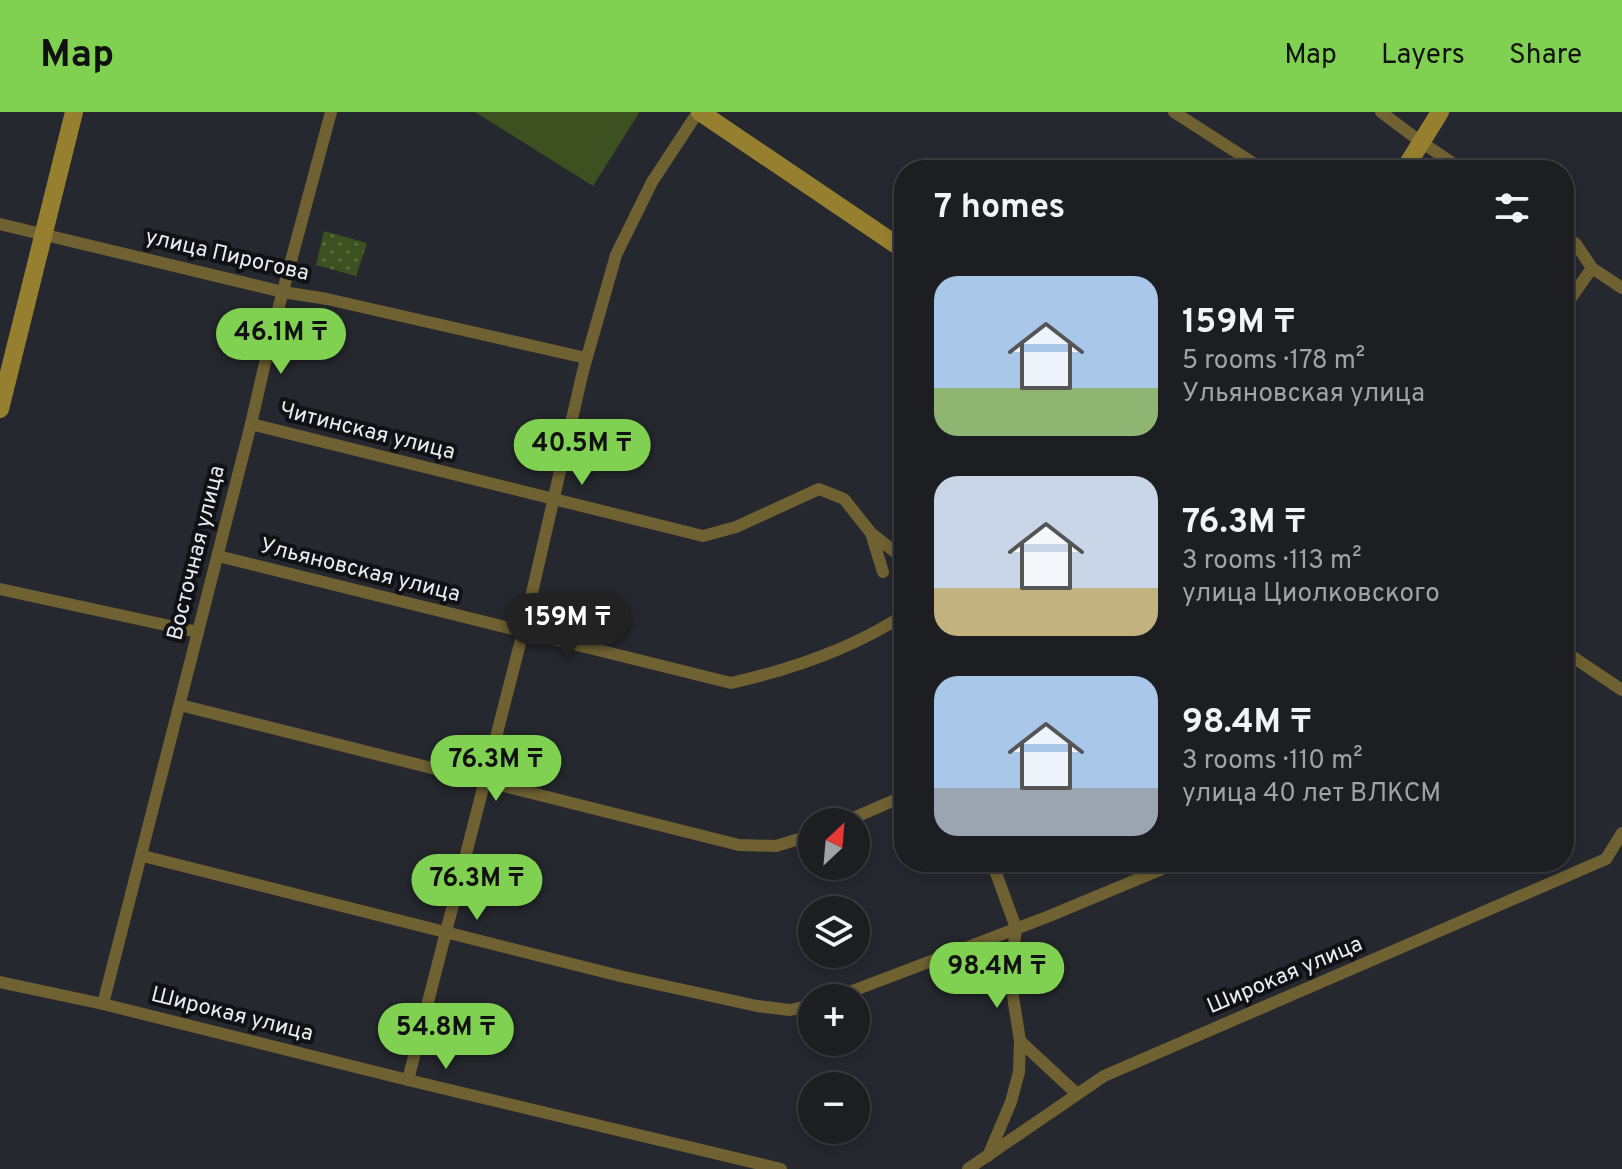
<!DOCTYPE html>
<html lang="en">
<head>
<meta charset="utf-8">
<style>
	:root { --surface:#1c1e22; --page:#292b2f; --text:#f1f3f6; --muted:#a0a2a5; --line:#3a3c40; --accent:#80d051 }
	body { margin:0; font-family:Overpass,sans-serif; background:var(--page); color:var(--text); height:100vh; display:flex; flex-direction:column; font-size:30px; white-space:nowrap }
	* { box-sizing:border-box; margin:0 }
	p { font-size:26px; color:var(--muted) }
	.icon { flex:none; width:44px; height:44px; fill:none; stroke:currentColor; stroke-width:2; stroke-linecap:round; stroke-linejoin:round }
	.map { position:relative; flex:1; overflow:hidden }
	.side { position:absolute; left:894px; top:48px; width:680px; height:712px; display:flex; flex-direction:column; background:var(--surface); border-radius:32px; box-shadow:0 4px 12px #0003,0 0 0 2px var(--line) }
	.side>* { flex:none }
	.needle { width:52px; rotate:26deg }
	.tools { position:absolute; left:798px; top:696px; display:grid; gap:16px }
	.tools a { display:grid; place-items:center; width:72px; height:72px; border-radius:50%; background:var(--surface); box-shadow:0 4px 12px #0003,0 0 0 2px var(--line); font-size:40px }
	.price { position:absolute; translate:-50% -68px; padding:0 18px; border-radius:28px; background:var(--accent); color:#111; font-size:26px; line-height:52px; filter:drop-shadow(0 2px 4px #0008) }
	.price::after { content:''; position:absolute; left:50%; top:48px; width:24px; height:18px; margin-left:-12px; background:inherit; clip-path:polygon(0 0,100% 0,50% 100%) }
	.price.selected { background:#222; color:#fff }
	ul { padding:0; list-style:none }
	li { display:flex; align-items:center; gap:24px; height:200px; padding:0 40px }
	li span { display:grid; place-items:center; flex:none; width:224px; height:160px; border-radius:24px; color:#555 }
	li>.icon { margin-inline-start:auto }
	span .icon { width:96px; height:96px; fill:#fffc; stroke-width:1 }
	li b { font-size:34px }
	h2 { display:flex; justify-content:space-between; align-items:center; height:96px; padding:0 40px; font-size:34px }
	header { display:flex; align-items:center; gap:48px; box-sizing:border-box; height:112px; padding:0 40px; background:var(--accent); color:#111 }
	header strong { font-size:38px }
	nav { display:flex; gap:44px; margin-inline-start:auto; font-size:28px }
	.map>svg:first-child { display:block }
</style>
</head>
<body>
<header>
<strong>Map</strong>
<nav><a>Map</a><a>Layers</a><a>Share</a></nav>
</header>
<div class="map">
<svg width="1622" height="1057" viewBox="0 0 1622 1057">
	<defs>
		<pattern id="park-dots" width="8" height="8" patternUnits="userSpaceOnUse" patternTransform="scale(2)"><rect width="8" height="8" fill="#3d5120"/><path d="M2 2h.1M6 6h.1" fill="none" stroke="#596a41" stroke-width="1.8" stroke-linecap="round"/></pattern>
	</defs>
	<rect width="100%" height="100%" fill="#25282e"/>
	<!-- grass -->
	<path fill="#3d5120" d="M475 0H637L639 1 593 74Z"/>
	<!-- park -->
	<path fill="url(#park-dots)" d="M324 119 367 131 356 164 316 153Z"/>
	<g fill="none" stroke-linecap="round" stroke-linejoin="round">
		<!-- street -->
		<g stroke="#6f6132" stroke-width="12">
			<path d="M1174 0 1264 58"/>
			<path d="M1381 0 1421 30 1463 58"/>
			<path d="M0 112 283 180 327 187 586 246"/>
			<path d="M1564 124 1576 132 1592 156 1622 176"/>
			<path d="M1564 196 1592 156"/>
			<path d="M251 312 703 424 736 415 819 377 844 387 871 421 904 447"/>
			<path d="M871 421 883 460"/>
			<path d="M218 444 731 571C789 558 853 536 904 503"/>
			<path d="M0 477 198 520"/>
			<path d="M1564 539 1622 578"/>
			<path d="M180 593 739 733 776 734 812 723"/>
			<path d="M844 710 904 684"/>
			<path d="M143 744 620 864 757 894 790 898 812 893"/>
			<path d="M0 870 103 892 408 968 781 1057"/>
			<path d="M834 886 1047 805 1179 750"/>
			<path d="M103 892 251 312 273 216 331 0"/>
			<path d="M1020 929 1077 982"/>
			<path d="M408 968 523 520 583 259 616 143 652 70 698 0"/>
			<path d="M988 1044 1011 990 1019 960 1020 929 1010 865 1016 816 992 750"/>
			<path d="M968 1057 1104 964 1606 747 1622 721"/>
		</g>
		<!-- secondary -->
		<g stroke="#96802f" stroke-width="18">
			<path d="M700 0 904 138"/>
			<path d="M1404 58 1440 0"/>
			<path d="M0 297 74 0"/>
		</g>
	</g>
	<g text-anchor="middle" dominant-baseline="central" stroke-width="8" stroke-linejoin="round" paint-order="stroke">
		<!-- street labels -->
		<g font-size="22" fill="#e9ecf0" stroke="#0f1114">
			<text transform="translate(227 144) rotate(13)">улица Пирогова</text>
			<text transform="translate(367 320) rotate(14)">Читинская улица</text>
			<text transform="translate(197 441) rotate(-76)">Восточная улица</text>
			<text transform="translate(360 459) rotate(14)">Ульяновская улица</text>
			<text transform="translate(1285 864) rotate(-23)">Широкая улица</text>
			<text transform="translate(232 903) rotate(14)">Широкая улица</text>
		</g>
	</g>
</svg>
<div class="tools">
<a><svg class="needle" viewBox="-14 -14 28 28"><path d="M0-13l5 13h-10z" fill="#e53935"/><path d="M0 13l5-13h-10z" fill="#a0a2a5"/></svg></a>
<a><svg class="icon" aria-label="layers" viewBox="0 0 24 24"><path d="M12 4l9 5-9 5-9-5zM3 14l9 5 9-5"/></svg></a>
<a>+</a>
<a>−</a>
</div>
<b class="price" style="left:281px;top:264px">46.1M ₸</b>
<b class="price" style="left:582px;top:375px">40.5M ₸</b>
<b class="price selected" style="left:568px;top:549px">159M ₸</b>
<b class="price" style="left:496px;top:691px">76.3M ₸</b>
<b class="price" style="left:477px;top:810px">76.3M ₸</b>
<b class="price" style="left:997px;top:898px">98.4M ₸</b>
<b class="price" style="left:446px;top:959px">54.8M ₸</b>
<section class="side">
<h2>7 homes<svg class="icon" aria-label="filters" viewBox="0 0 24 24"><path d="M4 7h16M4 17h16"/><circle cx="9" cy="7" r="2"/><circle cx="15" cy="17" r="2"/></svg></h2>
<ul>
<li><span style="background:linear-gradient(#a9c7e8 70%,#8fb573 0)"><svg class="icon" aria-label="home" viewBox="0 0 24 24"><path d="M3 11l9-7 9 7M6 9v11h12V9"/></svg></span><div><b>159M ₸</b><p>5 rooms · 178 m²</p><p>Ульяновская улица</p></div></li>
<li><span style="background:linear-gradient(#c9d6e8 70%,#c2b280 0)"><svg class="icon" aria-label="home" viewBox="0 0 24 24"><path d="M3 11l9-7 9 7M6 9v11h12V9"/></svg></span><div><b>76.3M ₸</b><p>3 rooms · 113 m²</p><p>улица Циолковского</p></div></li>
<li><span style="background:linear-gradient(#a9c7e8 70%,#9aa5b1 0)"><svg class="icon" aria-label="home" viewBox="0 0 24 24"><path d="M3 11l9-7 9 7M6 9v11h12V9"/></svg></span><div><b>98.4M ₸</b><p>3 rooms · 110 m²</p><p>улица 40 лет ВЛКСМ</p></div></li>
</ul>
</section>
</div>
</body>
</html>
